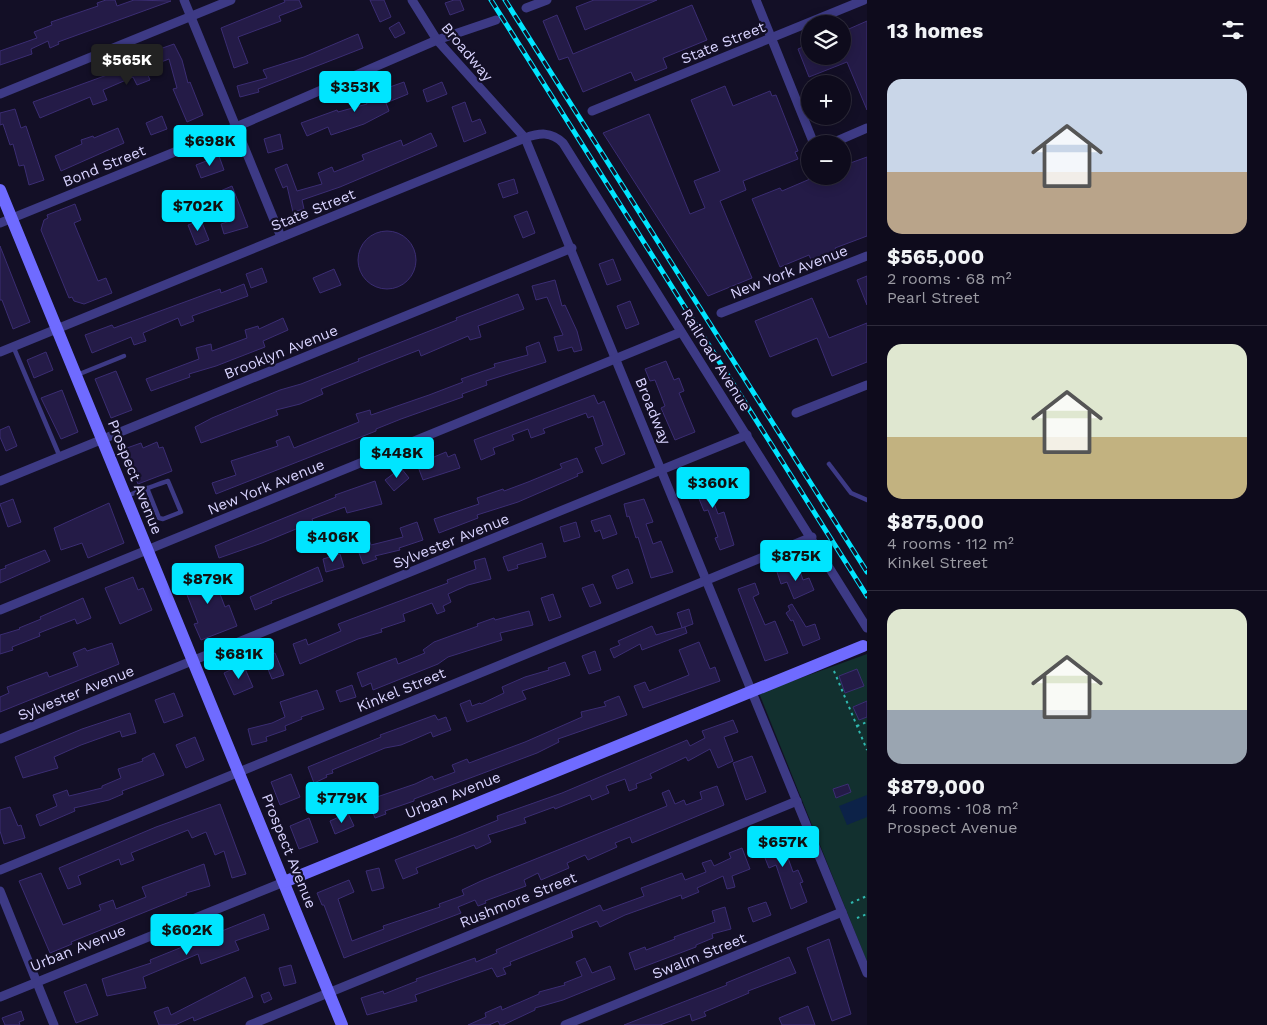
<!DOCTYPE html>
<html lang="en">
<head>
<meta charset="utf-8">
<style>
	:root { --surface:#0e0b1c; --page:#1c1929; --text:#f1f3f6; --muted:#9b9ba3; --line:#2e2b3b; --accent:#00e5ff }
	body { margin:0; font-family:"Work Sans",sans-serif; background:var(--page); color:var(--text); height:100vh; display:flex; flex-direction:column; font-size:19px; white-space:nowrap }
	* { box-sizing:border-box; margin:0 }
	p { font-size:16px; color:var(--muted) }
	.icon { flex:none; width:28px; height:28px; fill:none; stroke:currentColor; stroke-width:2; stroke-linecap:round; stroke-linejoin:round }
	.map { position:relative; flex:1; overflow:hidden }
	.sheet { display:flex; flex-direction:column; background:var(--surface); width:400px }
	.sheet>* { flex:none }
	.tools { position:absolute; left:801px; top:15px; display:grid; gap:10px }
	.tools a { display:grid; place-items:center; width:50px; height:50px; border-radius:50%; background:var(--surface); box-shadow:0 2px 12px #0003,0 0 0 1px var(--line); font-size:25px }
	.price { position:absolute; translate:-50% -42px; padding:0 11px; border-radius:5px; background:var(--accent); color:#111; font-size:16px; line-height:32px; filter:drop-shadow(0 1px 2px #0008) }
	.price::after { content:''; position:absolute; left:50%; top:30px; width:15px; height:11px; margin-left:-8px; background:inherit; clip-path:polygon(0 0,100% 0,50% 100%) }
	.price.on { background:#222; color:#fff }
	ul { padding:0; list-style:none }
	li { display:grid; align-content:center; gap:10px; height:265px; padding:0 20px }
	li+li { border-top:1px solid var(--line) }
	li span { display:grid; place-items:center; height:155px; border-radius:15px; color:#555 }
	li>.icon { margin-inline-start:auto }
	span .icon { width:90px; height:90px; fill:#fffc; stroke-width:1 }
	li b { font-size:21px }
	h2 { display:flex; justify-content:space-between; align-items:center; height:60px; padding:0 20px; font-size:21px }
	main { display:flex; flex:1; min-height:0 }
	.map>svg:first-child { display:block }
</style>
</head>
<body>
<main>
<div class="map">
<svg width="867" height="1025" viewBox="0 0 867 1025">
	<rect width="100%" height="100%" fill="#130f26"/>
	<!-- green -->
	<path fill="#12302f" d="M867 654V962L759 693Z"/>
	<!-- water -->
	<path fill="#0c2248" d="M867 795V817L847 825 839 806Z"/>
	<!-- building -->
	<g fill="#241b47" stroke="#3b2d73">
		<path d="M106 0H115L117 6 134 0 171 1 58 42 59 44 50 48 48 41 31 49 32 54 0 65V51L37 38 34 32 52 25 51 22 98 6 97 3Z"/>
		<path d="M284 0H299L302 7 279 16 281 21 238 37 248 63 234 68 221 28 285 2Z"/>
		<path d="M370 0H384L391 17 380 22Z"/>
		<path d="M454 0H460L464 10 450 15 445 3Z"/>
		<path d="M594 0H657L585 30 576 7Z"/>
		<path d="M692 5 707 40 663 58 667 68 635 81 631 72 583 92 568 57 559 60 543 21 557 15 573 54Z"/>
		<path d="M867 21V110L847 62 809 77 798 49 810 44V56H842V32Z"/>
		<path d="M399 22 405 33 395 38 389 28Z"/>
		<path d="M358 34 363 48 258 89 259 92 240 97 237 86 267 78 263 70 304 57Z"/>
		<path d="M174 44 182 60 188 83 190 82 203 115 187 122 173 89 177 88 169 59 145 68 150 80 137 85 133 77 103 90 107 100 93 105 90 97 40 118 33 102 129 67V65L155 55 154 51Z"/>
		<path d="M404 82 408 94 386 103 389 111 364 124 331 135 328 127 307 136 301 123 337 110 338 112 367 104 364 97 372 93 375 100 389 93 387 88Z"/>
		<path d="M442 82 447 94 427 102 423 90Z"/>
		<path d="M725 86 733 106 770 91 772 96 776 95 798 151 795 152 798 159 743 181 746 190 720 201 752 278 708 296 603 133 649 114 690 214 705 208 694 181 720 171 691 100Z"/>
		<path d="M465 102 472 122 480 119 486 133 464 142 452 107Z"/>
		<path d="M15 109 21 128 26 126 44 180 29 185 24 165 19 166 13 144 10 145 3 124 0 125V113Z"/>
		<path d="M162 116 167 129 151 135 146 123Z"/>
		<path d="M118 128 124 143 61 171 55 156 82 144 81 140 93 136 94 138Z"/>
		<path d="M431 133 437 146 340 187 302 200 304 209 293 212 287 186 283 188 275 169 287 164 297 191 322 184 318 173 332 167 334 172 364 160 362 155 401 140 403 146Z"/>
		<path d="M280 134 283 149 268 153 264 139Z"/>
		<path d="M219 156 224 170 201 178 196 165Z"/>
		<path d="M867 157V236L835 248 837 252 812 262 809 255 780 267 752 199 780 188 782 191 817 176H842V166Z"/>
		<path d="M514 179 518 193 503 198 498 184Z"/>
		<path d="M232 186 248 227 224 234 221 224 230 221 218 192Z"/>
		<path d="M75 204 81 220 74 223 98 281 106 278 112 293 84 304 74 301 72 297 69 298 41 230 44 220 48 218 47 215Z"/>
		<path d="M527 211 535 233 523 238 514 216Z"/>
		<path d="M201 220 209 240 196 245 188 225Z"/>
		<circle cx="387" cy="260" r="29"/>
		<path d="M0 246 30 322 13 329 2 300H0Z"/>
		<path d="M613 259 621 280 607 285 599 264Z"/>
		<path d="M262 268 267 282 251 288 246 274Z"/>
		<path d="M334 269 341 285 320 293 313 278Z"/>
		<path d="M867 276V305L857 280Z"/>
		<path d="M555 280 562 306 565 305 577 331 582 350 574 352 572 347 558 351 554 337 563 335 547 297 536 300 532 286Z"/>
		<path d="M244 284 248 296 192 316 194 321 181 326 178 318 143 333 146 341 134 345 131 337 92 353 85 335 112 325 114 328 220 289 221 293Z"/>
		<path d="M518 294 524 309 478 326 481 337 470 340 468 336 421 356 419 350 388 362 321 389 323 394 300 404 276 410 278 415 201 443 195 427 212 418 280 390 301 384 359 361 358 359 437 328 457 320 456 318Z"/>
		<path d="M812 298 829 338 867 323V362L832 376 817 338 770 357 755 321Z"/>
		<path d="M630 301 639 324 626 329 617 306Z"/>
		<path d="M283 318 288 330 263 341 265 347 216 366 189 374 190 377 151 391 146 379 199 359 196 348 211 344 212 351 247 338 245 330 258 326 259 329Z"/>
		<path d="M539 342 546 362 486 381 487 385 462 394 463 397 401 419 376 429V431L216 494 212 483 236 475 231 461 278 446 276 441 289 436 294 448 359 422 356 414 370 410 371 415 429 395 463 382 461 379 495 367 494 364 528 355 526 347Z"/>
		<path d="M46 352 53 370 34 378 27 360Z"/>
		<path d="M666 361 674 380 679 378 684 391 679 393 695 432 675 440 661 408 665 406 655 380 650 381 645 369Z"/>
		<path d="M116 371 132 410 111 418 95 379Z"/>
		<path d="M62 390 78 432 61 439 41 398Z"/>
		<path d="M594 395 598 404 604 401 625 454 602 464 595 448 603 445 593 416 588 418 586 413 543 429 545 433 531 438 528 429 512 435 514 440 493 448 495 454 481 460 474 440Z"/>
		<path d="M9 426 17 446 6 451 0 437V430Z"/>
		<path d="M157 442 159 448 163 447 172 471 138 484 124 449 141 443 143 448Z"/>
		<path d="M446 452 448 457 455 454 460 468 423 480 417 464Z"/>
		<path d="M577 458 583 472 577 474 578 476 518 502 477 515 478 518 439 533 434 519 479 504 477 498 503 489 504 491 528 482 562 468 560 464Z"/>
		<path d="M401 468 409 478 394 491 385 480Z"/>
		<path d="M712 471 717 483 708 487 718 514 724 512 734 545 720 550 715 538 718 537 708 510 704 511 691 479Z"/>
		<path d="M375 481 382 504 347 513 345 507 312 519 313 522 262 543 219 558 215 546 336 497 335 495Z"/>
		<path d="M13 499 21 522 8 527 0 504Z"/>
		<path d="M644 499 653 522 646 524 653 544 661 541 673 572 651 578 638 537 636 538 629 516 627 517 624 504Z"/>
		<path d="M109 503 124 543 88 558 82 543 61 550 54 528Z"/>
		<path d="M610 515 617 534 603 539 600 530 595 532 591 521Z"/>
		<path d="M417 522 423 540 399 548 400 550 375 556 377 559 363 564 355 542 368 537 371 545 403 537 400 528Z"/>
		<path d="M576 522 580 537 564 542 560 527Z"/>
		<path d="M542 543 546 557 517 565 518 568 508 571 503 557Z"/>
		<path d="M45 550 50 561 0 583V570L6 568 5 566Z"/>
		<path d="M340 554 344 567 326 572 323 559Z"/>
		<path d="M485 558 491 579 468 585 448 594 451 602 443 606 445 611 437 614 432 603 403 614 405 621 381 629 382 632 358 639 300 664 293 644 306 639 308 645 341 631 338 624 448 583 447 580 476 569 474 561Z"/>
		<path d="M798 565 803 580 809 578 814 590 794 599 787 582 781 584 777 572Z"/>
		<path d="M318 567 323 581 271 601 272 603 255 610 250 597Z"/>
		<path d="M210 568 225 607 229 605 237 626 201 640 194 624 198 623 182 582Z"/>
		<path d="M628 569 633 583 617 589 612 576Z"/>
		<path d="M133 577 138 590 143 588 152 610 120 624 105 588Z"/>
		<path d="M755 583 759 594 753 597 765 625 775 621 788 653 765 661 738 589Z"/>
		<path d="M593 584 601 603 590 607 582 588Z"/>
		<path d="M553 594 561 617 549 621 541 598Z"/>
		<path d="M83 598 91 618 77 624 75 619 39 633 40 636 12 647 13 650 0 654V635L20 629 19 628 41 619 40 617Z"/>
		<path d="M792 604 806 627 815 624 820 639 803 646 793 620 791 621 786 613 790 610 788 606Z"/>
		<path d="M689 609 693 624 682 628 677 613Z"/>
		<path d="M529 611 533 625 500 633 502 640 448 657 438 664 373 690 371 683 362 687 357 673 396 658 398 664 425 653 423 650 434 642 478 626 477 624 494 618 495 620Z"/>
		<path d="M652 626 656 635 685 627 687 633 642 650 640 644 614 658 610 649 620 645 618 641Z"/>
		<path d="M699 642 710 669 715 667 720 681 643 708 634 686 645 682 649 691 689 675 679 650Z"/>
		<path d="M112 643 119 664 0 712V697L9 693 7 687 47 672 49 677 78 666 73 653 85 648 87 651Z"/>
		<path d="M595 651 601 670 589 674 582 656Z"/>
		<path d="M275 653 284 675 272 679 263 657Z"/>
		<path d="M565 662 570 675 522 691 526 699 467 722 460 704 470 700 472 706 480 703 481 704 504 693 502 687 525 677 549 670 548 668Z"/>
		<path d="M243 664 253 687 234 695 224 673Z"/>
		<path d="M857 669 864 686 845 693 839 676Z"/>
		<path d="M352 685 356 697 340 702 336 691Z"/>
		<path d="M317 690 324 709 301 717 302 719 285 726 286 730 266 737 267 741 252 745 248 729 272 723 285 717 280 702Z"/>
		<path d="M174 693 183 716 164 723 155 700Z"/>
		<path d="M619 696 627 715 558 739 559 742 537 753 414 799V801L385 811 386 814 375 818 368 800 415 784 432 776 434 780 455 772 452 765 467 759 469 763 525 742 582 717 581 712 606 706 604 702Z"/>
		<path d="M867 701V717L859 720 853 707Z"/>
		<path d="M130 713 136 733 122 737 120 731 81 745 54 757 58 768 23 778 15 757 82 729Z"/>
		<path d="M435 715 438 720 446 717 451 730 433 737 431 732 401 745 385 748 332 770 333 773 326 775 327 777 314 783 308 767 381 737 380 735Z"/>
		<path d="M733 720 738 732 724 737 733 761 718 768 710 749 688 761 686 757 650 774 652 778 636 784 637 788 629 791 625 779 606 786 609 793 592 800 590 795 555 809 554 807 524 818 526 823 488 835 491 842 476 849 474 845 416 868 418 873 403 879 395 860 456 837 498 820 497 816 562 793 687 740 690 746 705 738 702 731Z"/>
		<path d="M195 737 204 760 186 768 176 745Z"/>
		<path d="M154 753 164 775 122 791 123 794 109 800 74 808 75 811 40 826 36 815 57 806 53 795 67 790 69 796 102 788V786L121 778 118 769 143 761 142 759Z"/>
		<path d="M752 756 766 792 746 800 733 763Z"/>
		<path d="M291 774 300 797 280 805 271 782Z"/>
		<path d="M848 784 851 792 836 798 833 789Z"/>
		<path d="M717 786 724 805 632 843 630 837 615 843 617 847 588 860 585 855 567 863 569 868 541 880 538 873 524 880 526 886 485 901 486 903 478 906 475 900 458 907 461 913 344 958 324 905H322L317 893 349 880 354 892 338 899 352 941 384 929 383 926 440 907 439 904 464 895 462 890 481 881 667 806 662 793 669 790 675 804 684 800 686 805 702 799 700 792Z"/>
		<path d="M220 804 246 874 232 878 224 851 215 855 206 832 192 838 188 830 131 853 134 860 121 865 119 859 78 876 81 884 68 889 59 868 156 827Z"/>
		<path d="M10 807 18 826 21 825 25 838 4 844 0 831V810Z"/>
		<path d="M348 813 354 826 335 834 330 821Z"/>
		<path d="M309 818 318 842 299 849 290 826Z"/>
		<path d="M778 830 793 872 798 870 803 882 800 883 807 902 791 909 776 865 769 868 757 838Z"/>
		<path d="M742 848 750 869 732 876 735 887 727 889 723 876 697 888 699 892 682 899 681 895 625 915 600 927 597 921 571 931 573 937 510 962 511 965 503 968 506 974 497 977 492 968 415 995 417 1001 367 1015 361 998 383 991 384 994 417 981 416 979 475 958 476 962 497 953 496 950 600 905 603 911 644 896 641 888 682 873 685 880 706 872 702 863 711 860 714 866 731 858 729 853Z"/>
		<path d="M204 864 210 886 186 893 187 895 71 942 72 944 50 953 19 881 41 873 63 925 101 910 99 905 113 900 116 909 146 897 142 887Z"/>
		<path d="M379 868 384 888 372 891 366 871Z"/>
		<path d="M766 902 771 915 753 922 748 908Z"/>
		<path d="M725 907 731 929 712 934 713 938 696 945V947L635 970 629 953 645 947 646 950 675 939 674 937 715 922 712 911Z"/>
		<path d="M264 914 269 929 235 941 239 950 201 964 198 954 143 977 146 988 107 996 102 979 151 963 150 960Z"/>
		<path d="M829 939 851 1014 832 1021 807 948Z"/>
		<path d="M789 957 796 973 748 991 749 993 704 1012 706 1016 692 1021 690 1014 660 1025H624L727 985 726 983Z"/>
		<path d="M585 958 592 973 610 966 615 979 563 1000 535 1008V1010L503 1025H500L498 1021 489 1025H468L486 1017 485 1013 501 1006 502 1010 539 994V992L565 985 564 983 582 976 576 962Z"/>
		<path d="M291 965 296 983 284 986 279 968Z"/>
		<path d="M245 977 253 997 194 1021 193 1017 175 1025H159L154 1012 168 1007 171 1015Z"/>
		<path d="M86 984 98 1015 76 1023 64 992Z"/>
		<path d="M269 992 272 999 264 1003 261 995Z"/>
		<path d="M808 1006 815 1025H782L779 1018Z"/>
		<path d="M21 1011 24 1020 19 1022 20 1025H5L2 1018Z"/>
	</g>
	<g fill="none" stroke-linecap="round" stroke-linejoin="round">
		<!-- path -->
		<g stroke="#2fb8b0" stroke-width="2" stroke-dasharray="2.5 4" stroke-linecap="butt">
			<path d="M834 671 867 750"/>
			<path d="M857 726 867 722"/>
			<path d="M851 903 867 896"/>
			<path d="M857 918 867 914"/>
		</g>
		<!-- lane -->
		<g stroke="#3d3a85" stroke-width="4.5">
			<path d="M13 346 60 457"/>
			<path d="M77 375 124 356"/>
			<path d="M829 464 851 493 867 500"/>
			<path d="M127 496 139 491C149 488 158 484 168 481L181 512 163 519 159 518 147 488"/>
		</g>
		<!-- street -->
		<g stroke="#3d3a85" stroke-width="9">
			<path d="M184 0 281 237"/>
			<path d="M412 0 437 40 525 138 867 973"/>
			<path d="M756 0 814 144"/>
			<path d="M526 8 547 0"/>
			<path d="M0 94 231 0"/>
			<path d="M592 111 864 0"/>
			<path d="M830 144 867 128"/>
			<path d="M0 223 236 127 437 40 496 20"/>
			<path d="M721 313 867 256"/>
			<path d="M0 352 525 138C539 133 551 131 563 143L867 628"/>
			<path d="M796 413 867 385"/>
			<path d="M0 481 572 248"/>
			<path d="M0 610 681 332"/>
			<path d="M0 739 747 435"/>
			<path d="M0 870 812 537"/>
			<path d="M0 891 54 1025"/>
			<path d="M0 997 284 882"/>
			<path d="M250 1025 797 801"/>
			<path d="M565 1025 842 912"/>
		</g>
		<!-- secondary -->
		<g stroke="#6f6bff" stroke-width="12">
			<path d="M0 190 342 1025"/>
			<path d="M284 882 863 646"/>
		</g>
		<defs>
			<g id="rail">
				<path d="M491 0 867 596"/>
				<path d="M505 0 867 572"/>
			</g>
		</defs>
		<!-- rail casing -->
		<use href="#rail" stroke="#00e5ff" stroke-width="5"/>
		<!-- rail -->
		<use href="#rail" stroke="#130f26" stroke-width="3" stroke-dasharray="9" stroke-linecap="butt"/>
	</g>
	<g text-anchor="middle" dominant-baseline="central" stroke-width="4.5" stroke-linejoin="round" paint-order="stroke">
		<!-- street labels -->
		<g font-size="15" fill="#d9d4ff" stroke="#130f26">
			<text transform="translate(723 43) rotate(-22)">State Street</text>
			<text transform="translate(467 52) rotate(50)">Broadway</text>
			<text transform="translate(104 166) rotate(-22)">Bond Street</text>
			<text transform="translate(313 210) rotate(-22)">State Street</text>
			<text transform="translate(789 272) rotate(-21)">New York Avenue</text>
			<text transform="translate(281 352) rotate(-22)">Brooklyn Avenue</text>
			<text transform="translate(716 360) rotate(58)">Railroad Avenue</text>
			<text transform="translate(653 411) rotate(68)">Broadway</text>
			<text transform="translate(135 477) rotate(68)">Prospect Avenue</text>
			<text transform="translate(266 487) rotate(-22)">New York Avenue</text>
			<text transform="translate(451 541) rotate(-22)">Sylvester Avenue</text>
			<text transform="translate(401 690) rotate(-22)">Kinkel Street</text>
			<text transform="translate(76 693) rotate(-22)">Sylvester Avenue</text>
			<text transform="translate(453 795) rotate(-22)">Urban Avenue</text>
			<text transform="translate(289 851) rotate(68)">Prospect Avenue</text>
			<text transform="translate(518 900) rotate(-22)">Rushmore Street</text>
			<text transform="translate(78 948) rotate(-22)">Urban Avenue</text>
			<text transform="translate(699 956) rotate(-22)">Swalm Street</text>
		</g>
	</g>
</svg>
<div class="tools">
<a><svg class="icon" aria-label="layers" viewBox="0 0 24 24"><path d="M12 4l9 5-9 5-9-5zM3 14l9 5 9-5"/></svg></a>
<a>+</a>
<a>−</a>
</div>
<b class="price on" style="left:127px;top:86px">$565K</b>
<b class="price" style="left:355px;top:113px">$353K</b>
<b class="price" style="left:210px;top:167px">$698K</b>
<b class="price" style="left:198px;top:232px">$702K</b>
<b class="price" style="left:397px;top:479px">$448K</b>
<b class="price" style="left:713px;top:509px">$360K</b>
<b class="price" style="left:333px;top:563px">$406K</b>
<b class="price" style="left:796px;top:582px">$875K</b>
<b class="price" style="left:208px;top:605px">$879K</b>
<b class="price" style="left:239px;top:680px">$681K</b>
<b class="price" style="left:342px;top:824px">$779K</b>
<b class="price" style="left:783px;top:868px">$657K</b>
<b class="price" style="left:187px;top:956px">$602K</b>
</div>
<section class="sheet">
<h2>13 homes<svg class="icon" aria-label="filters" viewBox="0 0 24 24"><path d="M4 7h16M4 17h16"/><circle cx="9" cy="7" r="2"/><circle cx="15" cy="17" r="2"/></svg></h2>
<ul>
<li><span style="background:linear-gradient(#c9d6e8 60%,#b9a48a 0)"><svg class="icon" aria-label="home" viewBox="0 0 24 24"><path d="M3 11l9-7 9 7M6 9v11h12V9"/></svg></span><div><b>$565,000</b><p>2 rooms · 68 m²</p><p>Pearl Street</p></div></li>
<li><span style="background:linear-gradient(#dfe7d0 60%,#c2b280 0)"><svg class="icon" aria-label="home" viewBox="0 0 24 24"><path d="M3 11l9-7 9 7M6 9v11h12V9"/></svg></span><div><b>$875,000</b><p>4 rooms · 112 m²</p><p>Kinkel Street</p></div></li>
<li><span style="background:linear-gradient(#dfe7d0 65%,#9aa5b1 0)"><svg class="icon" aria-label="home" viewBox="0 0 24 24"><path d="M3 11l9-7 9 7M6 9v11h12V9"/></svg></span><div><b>$879,000</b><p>4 rooms · 108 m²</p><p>Prospect Avenue</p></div></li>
</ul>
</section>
</main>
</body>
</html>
